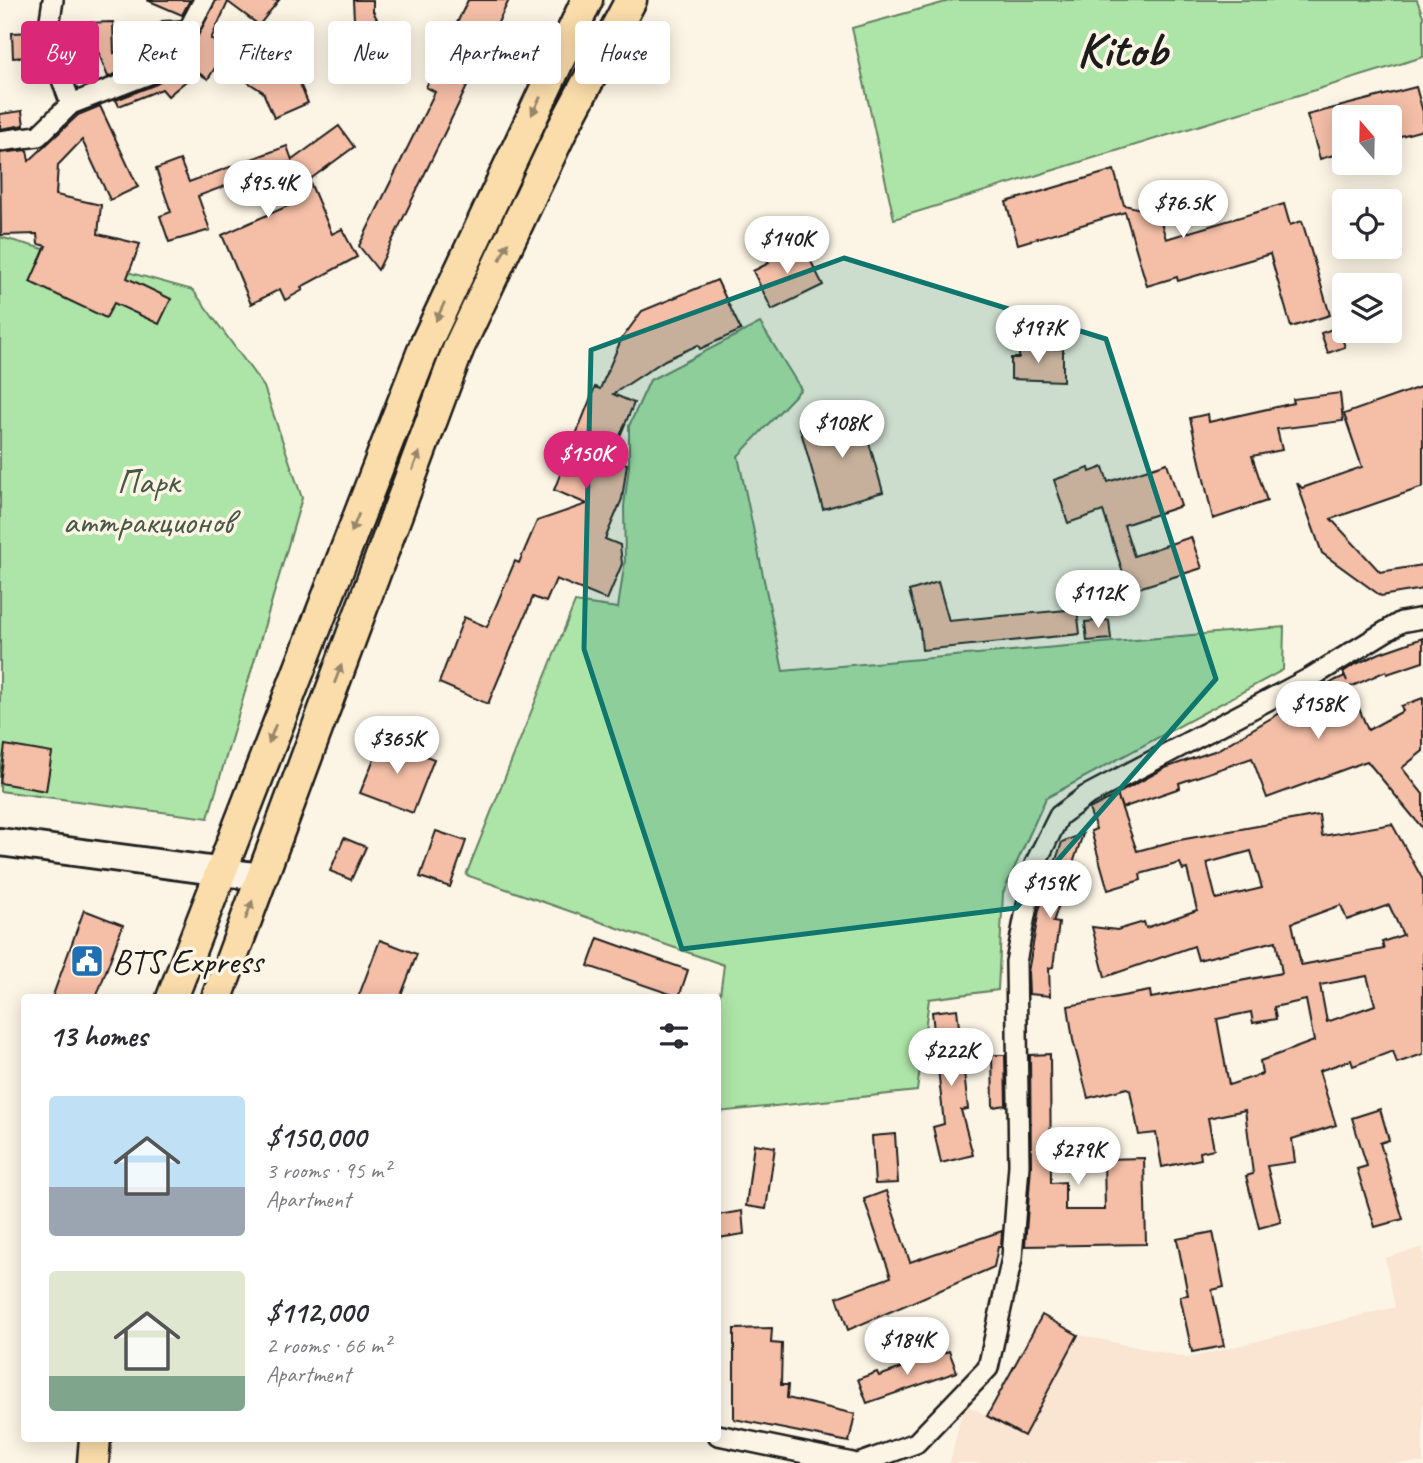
<!DOCTYPE html>
<html lang="en">
<head>
<meta charset="utf-8">
<style>
	:root { --surface:#fff; --page:#f7f7f7; --text:#2b2b33; --muted:#7c7c81; --accent:#db2777 }
	body { margin:0; font-family:Caveat,sans-serif; background:var(--page); color:var(--text); height:100vh; display:flex; flex-direction:column; font-size:26px; white-space:nowrap }
	* { box-sizing:border-box; margin:0 }
	p { font-size:23px; color:var(--muted) }
	.icon { flex:none; width:38px; height:38px; fill:none; stroke:currentColor; stroke-width:2; stroke-linecap:round; stroke-linejoin:round }
	.map { position:relative; flex:1; overflow:hidden }
	.details { position:absolute; left:21px; top:994px; width:700px; height:448px; display:flex; flex-direction:column; background:var(--surface); border-radius:7px; box-shadow:0 4px 18px #0003 }
	.details>* { flex:none }
	.top-card { position:absolute; left:21px; top:21px; width:700px; height:63px; display:flex; gap:14px }
	.needle { width:46px; rotate:340deg }
	.controls { position:absolute; left:1332px; top:105px; display:grid; gap:14px }
	.controls a { display:grid; place-items:center; width:70px; height:70px; border-radius:7px; background:var(--surface); box-shadow:0 4px 18px #0003; font-size:35px }
	.price { position:absolute; translate:-50% -60px; padding:0 16px; border-radius:24px; background:#fff; color:#222; font-size:23px; line-height:46px; filter:drop-shadow(0 2px 4px #0008) }
	.price::after { content:''; position:absolute; left:50%; top:42px; width:21px; height:16px; margin-left:-10px; background:inherit; clip-path:polygon(0 0,100% 0,50% 100%) }
	.price.on { background:var(--accent); color:#fff }
	ul { padding:0; list-style:none }
	li { display:flex; align-items:center; gap:21px; height:175px; padding:0 28px }
	li span { display:grid; place-items:center; flex:none; width:196px; height:140px; border-radius:7px; color:#555 }
	li>.icon { margin-inline-start:auto }
	span .icon { width:84px; height:84px; fill:#fffc; stroke-width:1 }
	li b { font-size:30px }
	h2 { display:flex; justify-content:space-between; align-items:center; height:84px; padding:0 28px; font-size:30px }
	.tag { padding:0 24px; border-radius:7px; background:var(--surface); box-shadow:0 4px 18px #0003; font-size:24px; line-height:63px }
	.tag.on { background:var(--accent); color:#fff }
	.map>svg:first-child { display:block }
</style>
</head>
<body>
<div class="map">
<svg width="1423" height="1463" viewBox="0 0 1423 1463">
	<rect width="100%" height="100%" fill="#fcf5e5"/>
	<filter id="ink" filterUnits="userSpaceOnUse"><feTurbulence type="fractalNoise" baseFrequency=".0143" numOctaves="2"/><feDisplacementMap in="SourceGraphic" scale="14" xChannelSelector="R" yChannelSelector="G"/><feConvolveMatrix kernelMatrix="1 2 1 2 8 2 1 2 1" color-interpolation-filters="sRGB"/></filter>
	<g filter="url(#ink)">
		<!-- built -->
		<path fill="#fae4d2" d="M1423 1247V1463H950L964 1403 987 1416 1042 1315 1079 1335 1189 1358 1395 1307 1385 1258Z"/>
		<!-- green -->
		<g fill="#ade4a7" stroke="#648062" stroke-width="2">
			<path d="M953 0H1417L1423 16V57L894 219 852 28Z"/>
			<path d="M0 237 193 290 264 387 302 498 208 818 0 791Z"/>
			<path d="M760 323 801 389 738 456 783 671 1284 627 1283 670 1046 798 1003 893 998 990 929 999 917 1091 718 1112V1010L724 965 466 875 575 602 618 608 625 560 624 506 629 467V426L650 380Z"/>
		</g>
		<!-- building -->
		<g fill="#f4bea7" stroke="#1c1c1c" stroke-width="2" fill-rule="evenodd">
			<path d="M147 0H190L182 15Z"/>
			<path d="M216 0H279L259 25 228 2 211 39 235 54 225 67 218 63 208 79 197 72 168 96 162 89 119 106 116 100 157 84 187 57Z"/>
			<path d="M353 0H373V11L400 66 382 75 354 19Z"/>
			<path d="M468 0H509L378 270 359 246 435 92 426 87Z"/>
			<path d="M180 20 169 40 145 62 108 77 94 41 64 51 60 38 61 29 81 23 113 22 114 53 144 42 162 21Z"/>
			<path d="M36 32 40 56 13 58 12 33Z"/>
			<path d="M283 43 308 103 274 118 263 92 226 68Z"/>
			<path d="M1416 87 1423 112V130L1390 139V117H1344V152L1320 159 1307 115Z"/>
			<path d="M100 106 138 187 110 200 82 140 58 165 56 195 101 205 98 234 140 244 127 278 171 299 159 324 114 303 106 318 30 282 46 246 38 244 37 234 1 235 0 153 27 150 29 161 78 115Z"/>
			<path d="M22 111 24 125 0 129V114Z"/>
			<path d="M339 126 354 147 309 180 332 234 342 229 357 257 301 287 303 290 285 300 280 289 251 304 222 235 297 202 284 166 290 162 198 196 210 230 169 242 160 216 171 212 156 169 180 160 189 182 287 146 292 160Z"/>
			<path d="M1114 170 1124 205 1153 212 1160 219 1166 239 1284 204 1290 225 1302 221 1330 315 1291 327 1270 254 1178 281 1177 277 1147 286 1125 212 1018 244 1006 202Z"/>
			<path d="M784 244 788 253 803 246 823 285 772 310 753 271 769 263 764 254Z"/>
			<path d="M717 280 741 330 700 349 698 345 665 360 613 394 634 403 611 457 627 464 622 499 605 539 620 545 622 564 607 600 556 579 546 602 533 597 488 704 439 683 464 617 487 627 515 561 519 563 537 521 587 504 554 490 595 387 600 389 621 340 642 311Z"/>
			<path d="M1338 327 1345 347 1328 353 1321 333Z"/>
			<path d="M1019 347 1063 349V381L1011 379V358H1019Z"/>
			<path d="M1423 386V487L1331 519 1380 572 1423 565V589L1381 596 1322 553 1297 483 1302 488 1362 467 1344 414Z"/>
			<path d="M1340 393 1343 421 1277 429 1282 450 1252 456 1267 501 1213 519 1190 418 1208 414 1209 422 1294 403 1293 399Z"/>
			<path d="M860 411 883 492 823 509 800 428Z"/>
			<path d="M1167 463 1181 506 1124 525 1134 556 1191 537 1202 568 1129 591 1103 511 1068 523 1054 480 1089 468 1090 472 1103 467 1108 482Z"/>
			<path d="M938 582 949 621 1077 609 1080 634 922 650 920 629 909 591Z"/>
			<path d="M1109 620 1111 639 1087 641 1085 622Z"/>
			<path d="M1423 638V662L1387 674 1386 671 1350 687 1368 730 1403 711 1401 706 1423 698V751L1402 768 1423 794V829L1367 761 1267 798 1252 758 1179 783 1180 788 1122 808 1117 794 1165 768 1217 750 1336 680 1345 676 1347 681 1343 672 1354 665 1380 653Z"/>
			<path d="M382 739 434 759 413 813 360 793Z"/>
			<path d="M5 745 52 753 46 791 0 783Z"/>
			<path d="M1117 795 1137 851 1174 841 1319 815 1322 836 1392 824 1423 880V1054L1397 1063 1393 1051 1353 1066 1351 1060 1319 1071 1336 1125 1292 1139 1295 1162 1267 1166 1281 1222 1259 1228 1246 1176 1253 1174 1245 1110 1208 1118 1214 1149 1200 1152 1201 1159 1162 1167 1156 1133 1139 1135 1130 1090 1127 1088 1088 1098 1073 1040 1068 1006 1150 991 1151 998 1282 973 1276 941 1198 960 1194 946 1105 977 1092 927 1117 930 1144 922 1146 928 1197 910 1187 869 1183 870 1180 863 1140 874 1141 880 1108 890 1091 831 1096 829 1089 809ZM1251 851 1262 888 1216 899 1207 863ZM1341 905 1347 920 1389 905 1403 935 1382 942 1384 949 1301 965 1292 923ZM1367 976 1375 1005 1327 1022 1320 985ZM1306 1000 1314 1041 1260 1061 1262 1074 1229 1085 1217 1019 1251 1012 1253 1023 1276 1019 1274 1007Z"/>
			<path d="M436 831 466 841 450 887 420 877Z"/>
			<path d="M1083 834 1053 922 1059 923 1053 967 1049 968 1050 996 1029 994 1028 972 1039 910 1062 842Z"/>
			<path d="M344 838 366 847 351 880 330 871Z"/>
			<path d="M84 910 123 925 96 998H52Z"/>
			<path d="M598 938 688 970 679 997 588 966Z"/>
			<path d="M380 940 417 954 400 998H358Z"/>
			<path d="M957 1009 968 1109 961 1110 973 1155 941 1163 933 1127 944 1124 932 1012Z"/>
			<path d="M1050 1054 1051 1183 1065 1182V1210H1105L1104 1159 1144 1158 1146 1244 1025 1246 1031 1166 1030 1055Z"/>
			<path d="M992 1055H1005L1006 1105 993 1107Z"/>
			<path d="M1380 1109 1389 1140 1380 1143 1403 1219 1375 1227 1357 1169 1367 1166 1352 1118Z"/>
			<path d="M895 1134 898 1183 875 1184 872 1136Z"/>
			<path d="M754 1144 775 1147 766 1209 746 1206Z"/>
			<path d="M886 1191 910 1262 1002 1231 1001 1247H998L994 1267 848 1330 837 1297 891 1277 864 1199Z"/>
			<path d="M742 1211 744 1234 718 1238V1215Z"/>
			<path d="M1213 1232 1224 1287 1212 1290 1224 1346 1192 1352 1180 1296 1188 1295 1177 1239Z"/>
			<path d="M1042 1315 1078 1335 1024 1436 987 1416Z"/>
			<path d="M772 1328 771 1343 782 1344 781 1385H788L787 1398 855 1414 849 1442 734 1419V1329Z"/>
			<path d="M949 1351 957 1372 867 1403 858 1379 877 1372 879 1376Z"/>
		</g>
		<g fill="none" stroke-linecap="round" stroke-linejoin="round">
			<defs>
				<g id="street">
					<path d="M53 0 47 39 71 104"/>
					<path d="M0 141 38 136 71 104 152 73 179 48 204 0"/>
					<path d="M718 1435 853 1463"/>
					<path d="M861 1463 916 1443 988 1368 1012 1258 1019 1165 1016 962 1035 864 1059 816 1086 796 1310 678 1401 622 1423 618"/>
				</g>
				<path id="secondary" d="M0 842 261 877"/>
				<g id="primary">
					<path d="M172 998 426 343 587 0"/>
					<path d="M217 998 459 347 563 128 631 0"/>
					<path d="M93 1463 95 1438"/>
				</g>
			</defs>
			<!-- street casing -->
			<use href="#street" stroke="#1c1c1c" stroke-width="24"/>
			<!-- secondary casing -->
			<use href="#secondary" stroke="#1c1c1c" stroke-width="32"/>
			<!-- primary casing -->
			<use href="#primary" stroke="#1c1c1c" stroke-width="35"/>
			<!-- street -->
			<use href="#street" stroke="#fcf5e5" stroke-width="19"/>
			<!-- secondary -->
			<use href="#secondary" stroke="#fcf5e5" stroke-width="26"/>
			<!-- primary -->
			<use href="#primary" stroke="#fbddab" stroke-width="30"/>
		</g>
		<!-- one-way arrows -->
		<defs><path id="oneway-solid" d="M-6-.8H1V-3.2L6.5 0L1 3.2V.8H-6Z" transform="scale(1.75)"/></defs>
		<g fill="#97866b">
			<use href="#oneway-solid" transform="translate(536 106) rotate(116)"/>
			<use href="#oneway-solid" transform="translate(504 251) rotate(-65)"/>
			<use href="#oneway-solid" transform="translate(440 312) rotate(115)"/>
			<use href="#oneway-solid" transform="translate(416 461) rotate(-69)"/>
			<use href="#oneway-solid" transform="translate(355 523) rotate(112)"/>
			<use href="#oneway-solid" transform="translate(338 674) rotate(-69)"/>
			<use href="#oneway-solid" transform="translate(272 734) rotate(111)"/>
			<use href="#oneway-solid" transform="translate(249 910) rotate(-70)"/>
		</g>
	</g>
	<!-- marked area -->
	<path fill="#0f766e" fill-opacity="0.2" stroke="#0f766e" stroke-width="5" stroke-linejoin="round" d="M844 258 1106 339 1216 679 1016 908 682 949 584 649 591 350Z"/>
	<!-- icons -->
	<defs>
		<symbol id="civic-square" viewBox="-11 -11 22 22"><rect x="-9" y="-9" width="18" height="18" rx="4" fill="#1f6fb2" stroke="#fcf5e5"/><path d="M-.6-6.5H3V-4.5H.6V-3L4-1V1h2V6H-6V1h2V-1L-.6-3ZM-1.2 2.5V6h2.4V2.5Z" fill="#fff"/></symbol>
	</defs>
	<g fill-rule="evenodd">
		<use href="#civic-square" x="68" y="942" width="38" height="38"/>
	</g>
	<g text-anchor="middle" dominant-baseline="central" stroke-width="7" stroke-linejoin="round" paint-order="stroke">
		<!-- park labels -->
		<g font-size="35" fill="#485846" stroke="#fcf5e5">
			<text x="148" y="481">Парк<tspan x="148" dy="40">аттракционов</tspan></text>
		</g>
		<!-- poi labels -->
		<g font-size="35" fill="#1c1c1c" stroke="#fcf5e5" text-anchor="start">
			<text x="112" y="961">BTS Express</text>
		</g>
		<!-- town labels -->
		<g font-size="49" font-weight="bold" fill="#1c1c1c" stroke="#fcf5e5">
			<text x="1122" y="50">Kitob</text>
		</g>
	</g>
</svg>
<div class="controls">
<a><svg class="needle" viewBox="-14 -14 28 28"><path d="M0-13l5 13h-10z" fill="#e53935"/><path d="M0 13l5-13h-10z" fill="#7c7c81"/></svg></a>
<a><svg class="icon" aria-label="locate" viewBox="0 0 24 24"><circle cx="12" cy="12" r="6"/><path d="M12 2v4M12 18v4M2 12h4M18 12h4"/></svg></a>
<a><svg class="icon" aria-label="layers" viewBox="0 0 24 24"><path d="M12 4l9 5-9 5-9-5zM3 14l9 5 9-5"/></svg></a>
</div>
<b class="price" style="left:268px;top:220px">$95.4K</b>
<b class="price" style="left:1183px;top:240px">$76.5K</b>
<b class="price" style="left:787px;top:276px">$140K</b>
<b class="price" style="left:1038px;top:365px">$197K</b>
<b class="price" style="left:842px;top:460px">$108K</b>
<b class="price on" style="left:586px;top:491px">$150K</b>
<b class="price" style="left:1098px;top:630px">$112K</b>
<b class="price" style="left:1318px;top:741px">$158K</b>
<b class="price" style="left:397px;top:776px">$365K</b>
<b class="price" style="left:1050px;top:920px">$159K</b>
<b class="price" style="left:951px;top:1088px">$222K</b>
<b class="price" style="left:1078px;top:1187px">$279K</b>
<b class="price" style="left:907px;top:1377px">$184K</b>
<div class="top-card">
<a class="tag on">Buy</a>
<a class="tag">Rent</a>
<a class="tag">Filters</a>
<a class="tag">New</a>
<a class="tag">Apartment</a>
<a class="tag">House</a>
</div>
<section class="details">
<h2>13 homes<svg class="icon" aria-label="filters" viewBox="0 0 24 24"><path d="M4 7h16M4 17h16"/><circle cx="9" cy="7" r="2"/><circle cx="15" cy="17" r="2"/></svg></h2>
<ul>
<li><span style="background:linear-gradient(#bfe0f5 65%,#9aa5b1 0)"><svg class="icon" aria-label="home" viewBox="0 0 24 24"><path d="M3 11l9-7 9 7M6 9v11h12V9"/></svg></span><div><b>$150,000</b><p>3 rooms · 95 m²</p><p>Apartment</p></div></li>
<li><span style="background:linear-gradient(#dfe7d0 75%,#7fa58c 0)"><svg class="icon" aria-label="home" viewBox="0 0 24 24"><path d="M3 11l9-7 9 7M6 9v11h12V9"/></svg></span><div><b>$112,000</b><p>2 rooms · 66 m²</p><p>Apartment</p></div></li>
</ul>
</section>
</div>
</body>
</html>
